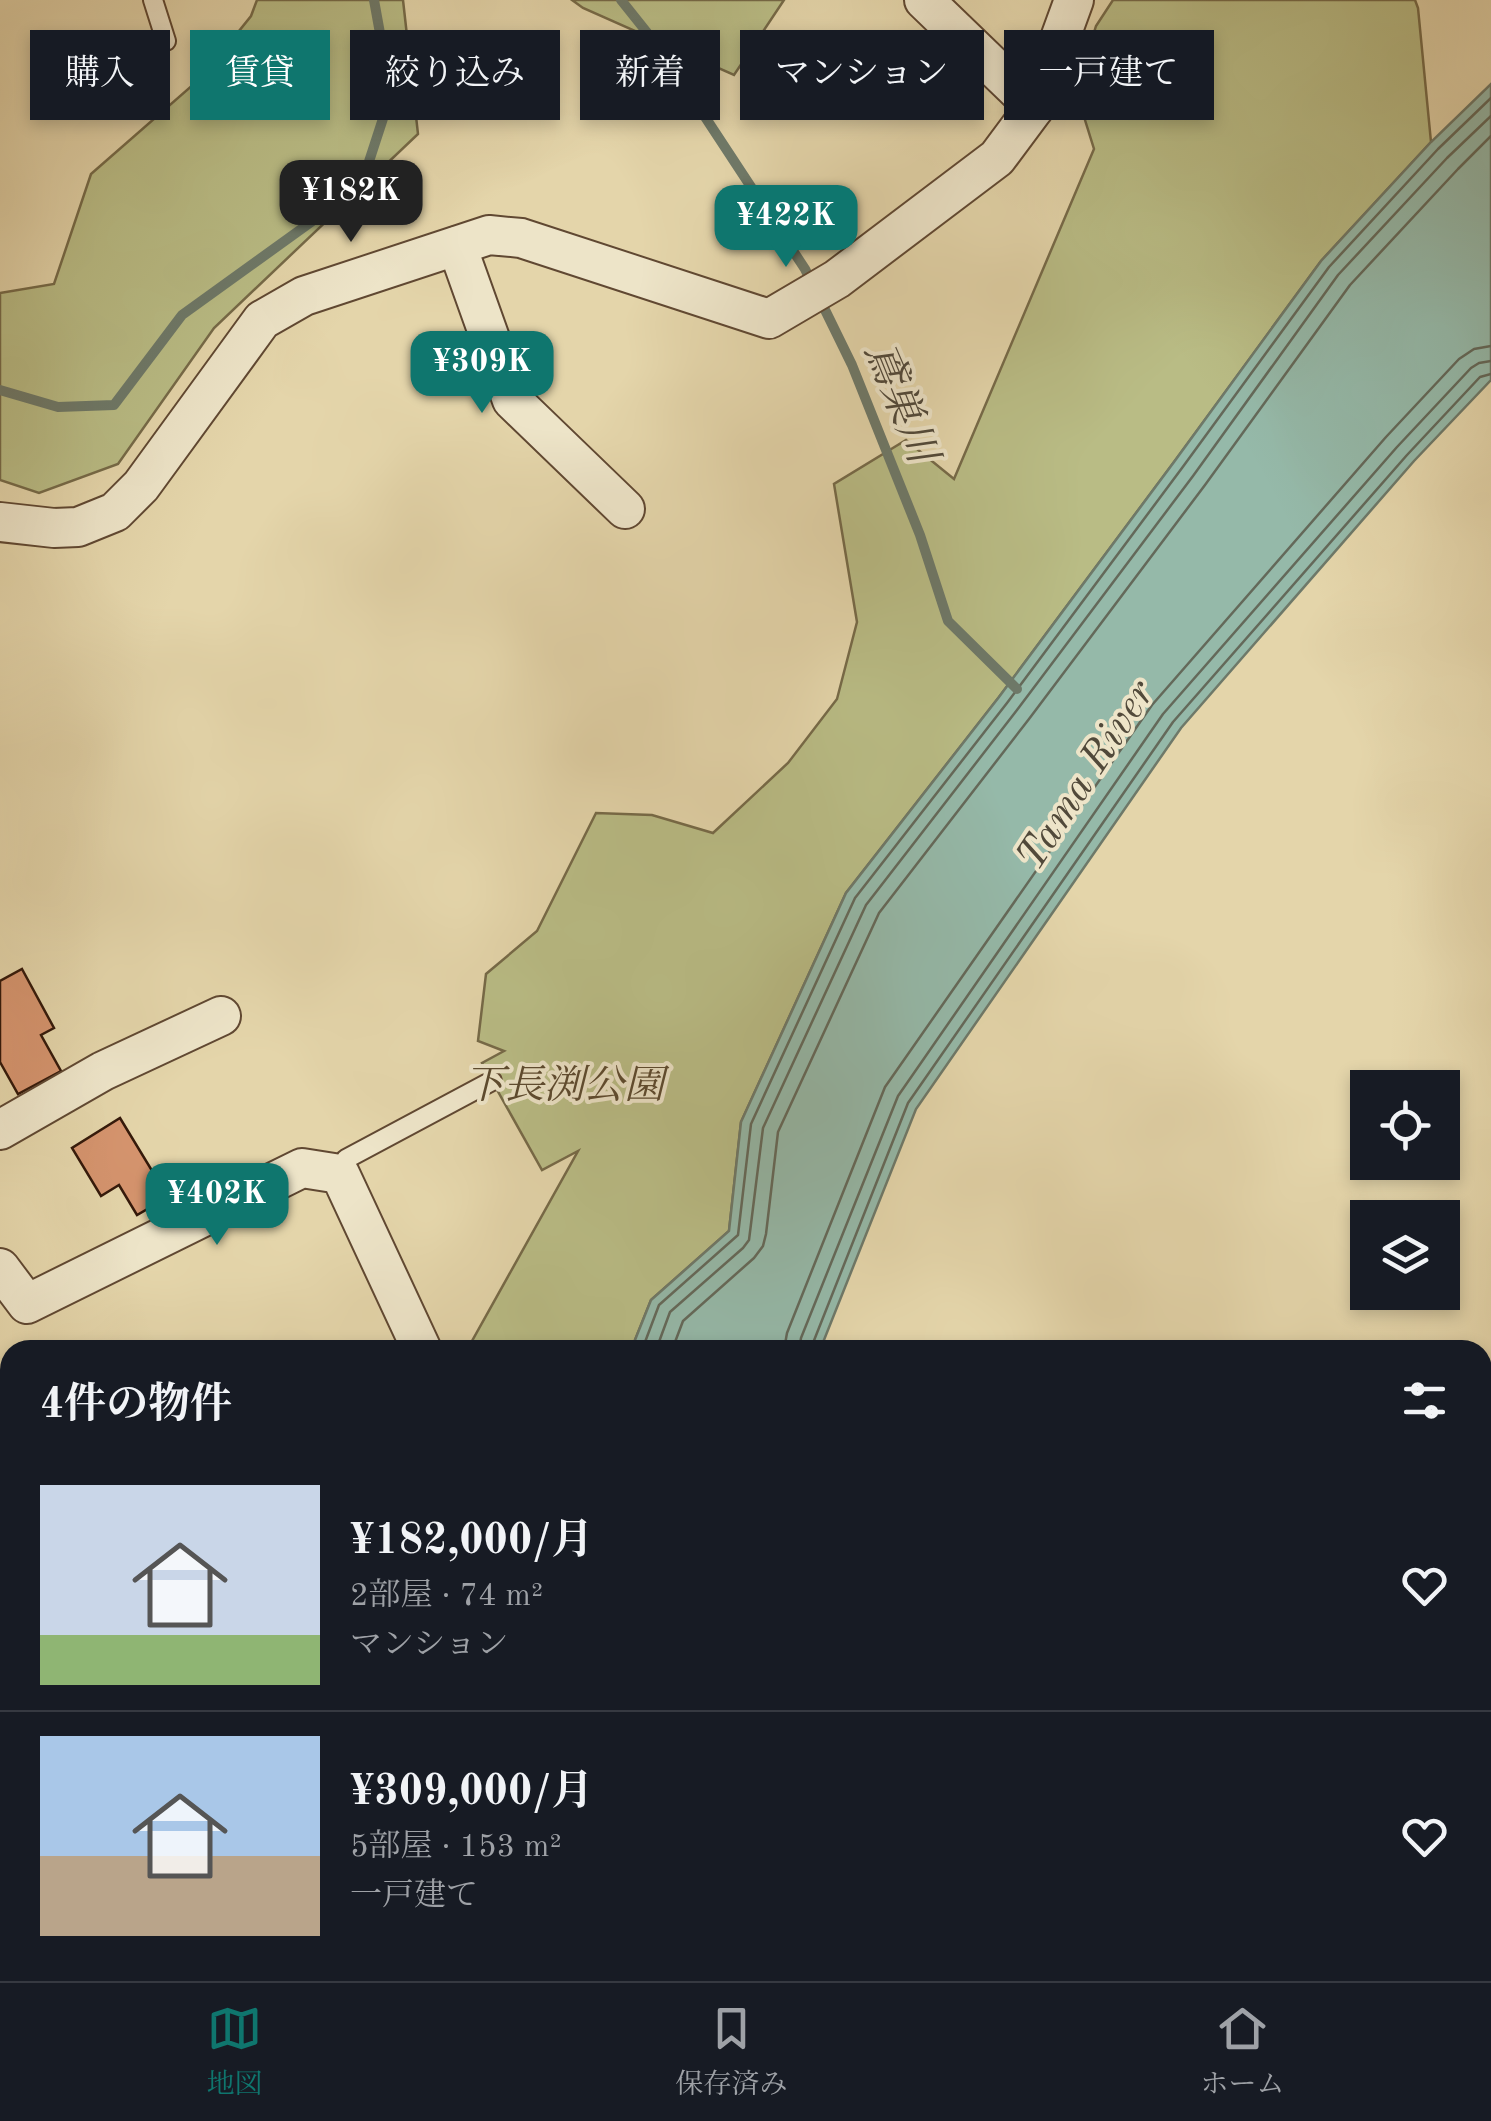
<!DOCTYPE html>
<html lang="ja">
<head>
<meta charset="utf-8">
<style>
	:root { --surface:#171b24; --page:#20242c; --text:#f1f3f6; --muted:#9ea1a6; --line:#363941; --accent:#0f766e }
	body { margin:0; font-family:"Old Standard TT","Noto Serif JP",serif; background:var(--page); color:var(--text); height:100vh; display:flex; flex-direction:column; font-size:38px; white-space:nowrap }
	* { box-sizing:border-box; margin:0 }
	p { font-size:32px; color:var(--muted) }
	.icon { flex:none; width:55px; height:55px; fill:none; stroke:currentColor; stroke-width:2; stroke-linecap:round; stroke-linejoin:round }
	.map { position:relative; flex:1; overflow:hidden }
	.panel { position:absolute; left:0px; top:1340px; width:1492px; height:642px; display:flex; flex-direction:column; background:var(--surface); border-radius:30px 30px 0 0; box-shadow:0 5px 15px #0003 }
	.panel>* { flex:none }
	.banner { position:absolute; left:30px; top:30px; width:1432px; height:90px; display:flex; gap:20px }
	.tools { position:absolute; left:1350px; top:1070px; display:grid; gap:20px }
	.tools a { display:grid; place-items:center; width:110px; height:110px; border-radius:0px; background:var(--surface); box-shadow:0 5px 15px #0003; font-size:50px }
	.price { position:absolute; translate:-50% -85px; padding:0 22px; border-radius:20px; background:var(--accent); color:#fff; font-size:32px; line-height:65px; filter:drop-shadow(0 2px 5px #0008) }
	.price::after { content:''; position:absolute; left:50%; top:60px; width:30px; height:22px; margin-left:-15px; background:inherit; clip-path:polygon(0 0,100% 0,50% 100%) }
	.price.current { background:#222; color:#fff }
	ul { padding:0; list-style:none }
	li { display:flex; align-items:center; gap:30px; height:250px; padding:0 40px }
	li+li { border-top:2px solid var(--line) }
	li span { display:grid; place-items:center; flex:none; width:280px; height:200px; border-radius:0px; color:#555 }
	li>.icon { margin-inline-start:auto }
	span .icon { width:120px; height:120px; fill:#fffc; stroke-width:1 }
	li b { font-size:42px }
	h2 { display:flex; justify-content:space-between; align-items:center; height:120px; padding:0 40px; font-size:42px }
	.pill { padding:0 35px; border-radius:0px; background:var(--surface); box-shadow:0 5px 15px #0003; font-size:35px; line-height:90px }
	.pill.current { background:var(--accent); color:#fff }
	.menu { display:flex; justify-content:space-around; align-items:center; height:140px; border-top:2px solid var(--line); background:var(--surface); font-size:28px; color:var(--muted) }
	.menu a { display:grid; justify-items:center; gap:5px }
	.menu .current { color:var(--accent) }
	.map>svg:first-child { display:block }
</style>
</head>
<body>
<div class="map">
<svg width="1491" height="1981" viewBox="0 0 1491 1981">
	<rect width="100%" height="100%" fill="#e4d5aa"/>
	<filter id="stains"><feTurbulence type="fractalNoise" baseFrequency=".002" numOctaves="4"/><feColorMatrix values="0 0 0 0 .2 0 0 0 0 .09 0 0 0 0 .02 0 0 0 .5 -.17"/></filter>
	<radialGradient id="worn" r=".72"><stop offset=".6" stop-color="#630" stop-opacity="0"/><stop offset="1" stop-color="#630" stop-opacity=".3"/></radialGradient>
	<!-- green -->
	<g fill="#b9bc85" stroke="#766a48" stroke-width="2.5">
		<path d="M257 0H403L418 134 214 328 118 464 39 493 0 480V293L54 284 91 174 202 77 251 16Z"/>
		<path d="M572 0H784L734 75 583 8Z"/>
		<path d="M1113 0H1415L1418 8 1431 142 1321 261 1174 462 999 697 846 893 741 1122 729 1231 651 1300 631 1350H467L578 1151 542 1170 482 1063 504 1051 478 1041 486 974 537 931 596 813 652 815 713 833 788 763 837 699 857 622 834 484 906 440 954 479 1094 149 1076 91 1096 26Z"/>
		<path d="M1491 1726V1981H1254L1256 1972H1482V1729Z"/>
		<path d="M158 1973H327L325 1981H158Z"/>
	</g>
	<!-- water -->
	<g fill="#95b9a9" stroke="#6e7969" stroke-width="2.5">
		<path d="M1491 84V380L1414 461 1181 728 916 1109 820 1350H631L651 1300 729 1231 741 1122 846 893 999 697 1174 462 1321 261 1431 142Z"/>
		<path d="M327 1973V1972L541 1973 538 1981H325Z"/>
	</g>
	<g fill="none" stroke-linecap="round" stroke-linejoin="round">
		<!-- shore -->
		<g stroke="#64695a" stroke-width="2.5">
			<path d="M642 1350 659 1305 738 1235 751 1124 855 898 1007 703 1182 468 1329 267 1438 149 1491 98"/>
			<path d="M656 1350 670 1312 743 1248 749 1240 763 1128 866 905 1017 710 1193 476 1338 275 1447 158 1491 116"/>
			<path d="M672 1350 683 1321 754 1258 763 1246 766 1234 778 1132 879 913 1029 719 1205 485 1350 285 1458 169 1491 136"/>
			<path d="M784 1350 787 1333 885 1087 1152 705 1386 437 1459 359 1474 349 1491 346"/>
			<path d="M799 1350 801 1338 898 1096 1163 714 1397 447 1471 368 1479 363 1491 361"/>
			<path d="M812 1350 813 1343 908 1103 1173 722 1407 455 1480 377 1491 374"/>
		</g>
		<!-- stream -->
		<g stroke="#6e7969" stroke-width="10">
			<path d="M621 0 661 50 805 269 852 365 920 535 948 621 1017 689"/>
			<path d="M0 390 58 407 114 405 182 315 361 186 391 94 374 0"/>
		</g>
	</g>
	<!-- building -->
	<g fill="#d5946e" stroke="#34190a" stroke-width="2.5">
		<path d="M22 969 54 1028 41 1035 61 1071 18 1094 0 1062V981Z"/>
		<path d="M120 1118 168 1197 137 1215 119 1185 101 1196 72 1148Z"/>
	</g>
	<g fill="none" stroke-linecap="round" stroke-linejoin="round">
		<defs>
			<g id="service">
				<path d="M153 0 166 41"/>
				<path d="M340 1174 346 1159 492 1081"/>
			</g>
			<g id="minor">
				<path d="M924 0 1035 107"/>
				<path d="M457 246 512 400 625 509"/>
				<path d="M0 522 54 528 78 527 115 512 141 486 262 320 304 296 489 235 521 238 769 319 837 279 997 158 1035 107 1074 0"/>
				<path d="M0 1130 103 1071 221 1016"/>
				<path d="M0 1268 27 1304 302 1168 340 1174 422 1350"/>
				<path d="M0 1650H10"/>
				<path d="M123 1972 124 1981"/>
			</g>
		</defs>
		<!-- service casing -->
		<use href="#service" stroke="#604832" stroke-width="22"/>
		<!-- minor casing -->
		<use href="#minor" stroke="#604832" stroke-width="42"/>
		<!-- path -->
		<path stroke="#34190a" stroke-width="6" stroke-dasharray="2.5 5" stroke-linecap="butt" d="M1329 1972 1336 1981"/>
		<!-- service -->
		<use href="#service" stroke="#ede4c8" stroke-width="18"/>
		<!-- minor -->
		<use href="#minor" stroke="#ede4c8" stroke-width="38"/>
	</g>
	<g text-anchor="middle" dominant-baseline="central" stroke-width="8" stroke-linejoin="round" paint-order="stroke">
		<!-- park labels -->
		<g font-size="40" font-style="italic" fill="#5c4a2f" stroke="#ede4c8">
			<text x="564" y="1088">下長渕公園</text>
		</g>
		<!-- water labels -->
		<g font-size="42" font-style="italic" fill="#51493a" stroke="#ede4c8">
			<text transform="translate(899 403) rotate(68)">鳶巣川</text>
			<text transform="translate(1087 776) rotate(-57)">Tama River</text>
		</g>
	</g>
	<rect width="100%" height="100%" filter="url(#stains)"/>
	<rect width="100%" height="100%" fill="url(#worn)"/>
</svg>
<div class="tools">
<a><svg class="icon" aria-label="locate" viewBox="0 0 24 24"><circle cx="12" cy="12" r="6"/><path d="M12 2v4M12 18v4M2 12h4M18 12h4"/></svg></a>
<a><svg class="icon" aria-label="layers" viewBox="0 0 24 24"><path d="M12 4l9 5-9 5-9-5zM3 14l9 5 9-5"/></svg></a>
</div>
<b class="price current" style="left:351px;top:245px">¥182K</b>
<b class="price" style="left:786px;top:270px">¥422K</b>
<b class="price" style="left:482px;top:416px">¥309K</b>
<b class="price" style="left:217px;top:1248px">¥402K</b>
<div class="banner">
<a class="pill">購入</a>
<a class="pill current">賃貸</a>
<a class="pill">絞り込み</a>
<a class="pill">新着</a>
<a class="pill">マンション</a>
<a class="pill">一戸建て</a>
</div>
<section class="panel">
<h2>4件の物件<svg class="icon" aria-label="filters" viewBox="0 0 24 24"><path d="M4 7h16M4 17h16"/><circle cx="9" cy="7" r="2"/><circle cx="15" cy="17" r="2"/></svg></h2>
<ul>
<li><span style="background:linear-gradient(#c9d6e8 75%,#8fb573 0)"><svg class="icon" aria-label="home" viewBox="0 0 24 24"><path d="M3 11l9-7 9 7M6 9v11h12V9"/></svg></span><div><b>¥182,000/月</b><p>2部屋 · 74 m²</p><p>マンション</p></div><svg class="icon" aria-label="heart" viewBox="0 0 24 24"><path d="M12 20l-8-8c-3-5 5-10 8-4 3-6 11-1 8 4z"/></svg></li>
<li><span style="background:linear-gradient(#a9c7e8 60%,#b9a48a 0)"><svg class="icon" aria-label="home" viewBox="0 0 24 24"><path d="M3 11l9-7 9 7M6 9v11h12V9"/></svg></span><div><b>¥309,000/月</b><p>5部屋 · 153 m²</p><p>一戸建て</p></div><svg class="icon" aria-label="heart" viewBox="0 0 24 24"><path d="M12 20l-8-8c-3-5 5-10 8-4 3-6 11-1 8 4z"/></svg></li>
</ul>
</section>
</div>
<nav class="menu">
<a class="current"><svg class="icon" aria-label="map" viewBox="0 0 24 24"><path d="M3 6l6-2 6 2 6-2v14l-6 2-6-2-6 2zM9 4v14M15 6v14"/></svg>地図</a>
<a><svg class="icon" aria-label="saved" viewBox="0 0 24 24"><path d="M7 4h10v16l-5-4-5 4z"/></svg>保存済み</a>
<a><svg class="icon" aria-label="home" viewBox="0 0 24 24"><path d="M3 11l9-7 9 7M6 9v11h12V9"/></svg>ホーム</a>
</nav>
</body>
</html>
